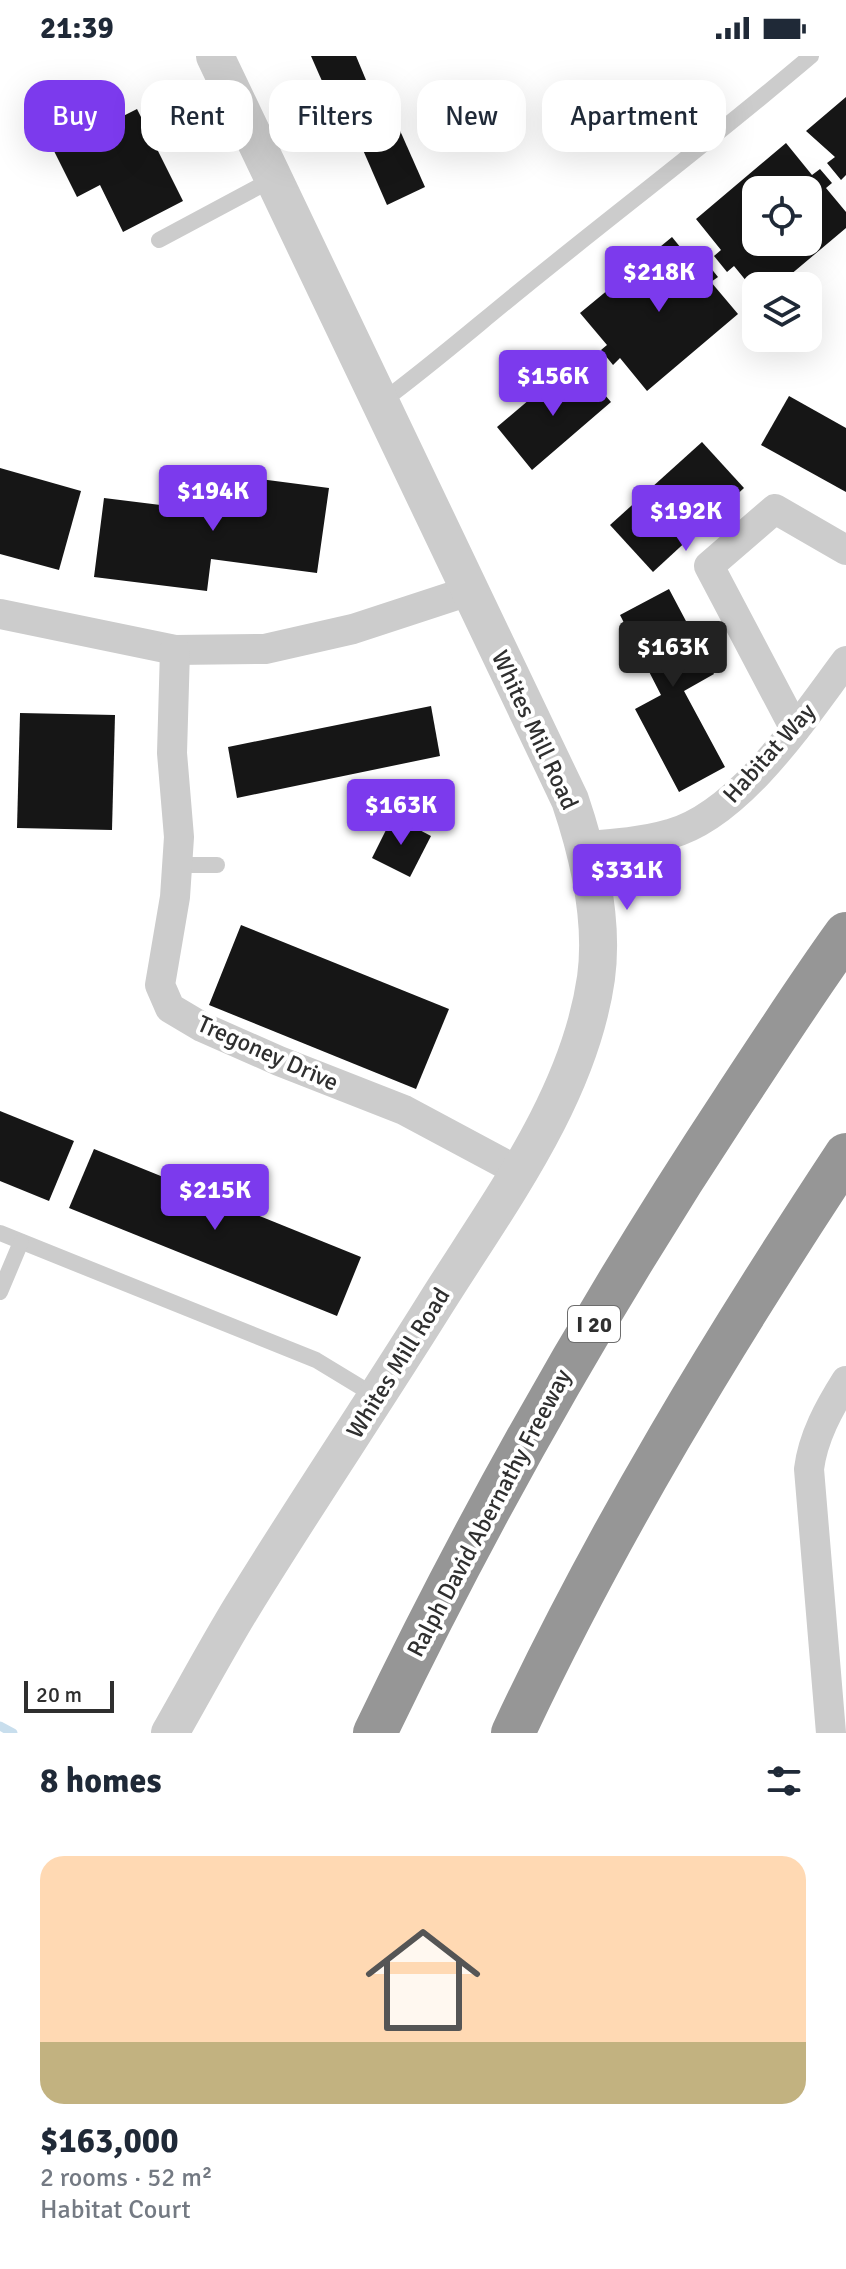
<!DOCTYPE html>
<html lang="en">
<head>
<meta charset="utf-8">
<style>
	:root { --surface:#fff; --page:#f2f2f3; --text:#1f2937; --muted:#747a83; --accent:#7c3aed }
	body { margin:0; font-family:Signika,sans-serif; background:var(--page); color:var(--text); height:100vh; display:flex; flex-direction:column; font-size:30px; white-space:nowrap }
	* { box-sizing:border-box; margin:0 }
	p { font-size:26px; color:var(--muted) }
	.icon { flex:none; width:44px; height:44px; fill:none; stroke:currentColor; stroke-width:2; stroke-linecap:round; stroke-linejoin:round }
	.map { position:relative; height:1677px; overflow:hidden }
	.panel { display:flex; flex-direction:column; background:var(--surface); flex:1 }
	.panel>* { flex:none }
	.hud { position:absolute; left:24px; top:24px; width:798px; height:72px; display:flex; gap:16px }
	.buttons { position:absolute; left:742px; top:120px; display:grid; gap:16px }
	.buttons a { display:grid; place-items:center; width:80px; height:80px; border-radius:16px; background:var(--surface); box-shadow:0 8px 32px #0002; font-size:40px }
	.scale { position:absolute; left:24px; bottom:20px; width:90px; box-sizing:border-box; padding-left:8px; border:4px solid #2f2f2f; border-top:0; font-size:22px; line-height:28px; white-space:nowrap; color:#2f2f2f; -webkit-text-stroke:6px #fff; paint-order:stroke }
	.price { position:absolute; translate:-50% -68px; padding:0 18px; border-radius:8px; background:var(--accent); color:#fff; font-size:26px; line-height:52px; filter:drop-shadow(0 2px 4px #0008) }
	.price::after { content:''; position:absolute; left:50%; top:48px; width:24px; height:18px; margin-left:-12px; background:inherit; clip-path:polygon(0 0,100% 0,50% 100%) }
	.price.selected { background:#222; color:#fff }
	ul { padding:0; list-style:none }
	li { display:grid; align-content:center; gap:16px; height:424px; padding:0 40px }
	li span { display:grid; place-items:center; height:248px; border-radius:24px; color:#555 }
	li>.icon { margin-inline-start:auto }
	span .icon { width:144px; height:144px; fill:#fffc; stroke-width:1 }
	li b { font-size:34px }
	h2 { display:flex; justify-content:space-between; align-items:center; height:96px; padding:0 40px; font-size:34px }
	.tag { padding:0 28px; border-radius:24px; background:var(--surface); box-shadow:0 8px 32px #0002; font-size:28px; line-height:72px }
	.tag.selected { background:var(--accent); color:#fff }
	.status { display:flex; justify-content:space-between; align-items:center; height:56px; padding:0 40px; background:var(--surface); direction:ltr }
	.status svg { height:22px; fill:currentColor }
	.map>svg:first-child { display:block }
</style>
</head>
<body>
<div class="status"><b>21:39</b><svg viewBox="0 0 49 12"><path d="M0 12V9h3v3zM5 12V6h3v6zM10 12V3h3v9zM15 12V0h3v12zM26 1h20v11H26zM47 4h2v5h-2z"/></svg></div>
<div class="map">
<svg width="846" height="1677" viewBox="0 0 846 1677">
	<rect width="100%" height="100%" fill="#fff"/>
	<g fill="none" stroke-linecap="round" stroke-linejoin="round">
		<!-- stream -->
		<path stroke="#c8deed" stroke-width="9" d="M0 1670 13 1677"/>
	</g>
	<!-- building -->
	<g fill="#161616" fill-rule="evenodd">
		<path d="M311 0H356L366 24 329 41Z"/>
		<path d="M846 41V119L841 124 827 107 835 101 806 75Z"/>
		<path d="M137 53 183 145 123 176 100 129 77 141 54 95Z"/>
		<path d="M394 61 425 131 387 149 356 78Z"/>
		<path d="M786 87 812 119 820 113 832 127 826 132 846 156V172L777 230H756V237L734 210 727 216 714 200 721 194 696 163ZM756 134H808V186H756Z"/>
		<path d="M672 181 698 213 706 206 718 221 711 226 738 258 647 335 620 302 613 309 601 294 607 289 580 257Z"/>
		<path d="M585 316 611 346 532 414 497 371 556 321 566 332Z"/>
		<path d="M789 340 846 372V436L761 389Z"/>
		<path d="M702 386 744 432 653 516 610 469Z"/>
		<path d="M0 412 81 435 59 514 0 498Z"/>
		<path d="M213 417 329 432 317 517 211 503 207 535 94 521 104 442 209 455Z"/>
		<path d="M669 533 714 618 684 635 725 711 679 736 635 653 661 639 620 559Z"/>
		<path d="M431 650 440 700 237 742 228 691Z"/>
		<path d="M20 657 115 659 112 774 17 772Z"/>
		<path d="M393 760 431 780 410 821 372 802Z"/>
		<path d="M241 869 449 953 416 1033 209 949Z"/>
		<path d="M0 1055 74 1085 49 1145 0 1125Z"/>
		<path d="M94 1093 361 1201 337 1260 69 1152Z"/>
	</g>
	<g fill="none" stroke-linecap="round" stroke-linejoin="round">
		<!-- service -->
		<g stroke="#ccc" stroke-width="16">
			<path d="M159 184 273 123"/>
			<path d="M380 347C429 311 475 271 522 233 618 155 717 80 811 0"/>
			<path d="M177 809H217"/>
			<path d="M0 1177 316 1304 377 1341"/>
			<path d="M0 1236 21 1186"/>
		</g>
		<!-- minor -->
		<g stroke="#ccc" stroke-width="30">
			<path d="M0 558 175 594 265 593 353 573 469 535"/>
			<path d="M175 594 172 697 179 781 175 841 160 929 170 952 202 971 279 1005 404 1054 518 1115"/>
			<path d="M795 673 709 510 775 453 846 494"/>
			<path d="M585 790C613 788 643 786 670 778 740 759 804 661 846 605"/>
			<path d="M831 1677 809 1413C813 1381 829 1352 846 1325"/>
		</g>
		<!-- tertiary -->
		<path stroke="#ccc" stroke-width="38" d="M170 1677C194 1635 217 1592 242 1551 304 1450 371 1351 434 1250 497 1149 579 1042 596 922 604 863 589 800 570 744L215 0"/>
		<!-- motorway -->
		<g stroke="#969696" stroke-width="44">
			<path d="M375 1677C480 1458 600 1247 734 1044 771 988 807 932 846 878"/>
			<path d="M513 1677C607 1476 724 1284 846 1099"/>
		</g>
	</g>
	<g text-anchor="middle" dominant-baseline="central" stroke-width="8" stroke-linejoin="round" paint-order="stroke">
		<!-- shield labels -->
		<rect fill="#fff" stroke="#6d6d6d" stroke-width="2" x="568" y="1250" width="52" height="36" rx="6"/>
		<g font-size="22" font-weight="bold" fill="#2f2f2f">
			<text x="594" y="1268">I 20</text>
		</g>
		<!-- street labels -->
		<g font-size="24" fill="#2f2f2f" stroke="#fff">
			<text transform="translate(535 674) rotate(65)">Whites Mill Road</text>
			<text transform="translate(769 697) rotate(-48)">Habitat Way</text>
			<text transform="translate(268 997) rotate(24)">Tregoney Drive</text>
			<text transform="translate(398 1307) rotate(-58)">Whites Mill Road</text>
			<text transform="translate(489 1457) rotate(-62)">Ralph David Abernathy Freeway</text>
		</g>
	</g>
</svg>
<div class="buttons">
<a><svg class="icon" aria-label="locate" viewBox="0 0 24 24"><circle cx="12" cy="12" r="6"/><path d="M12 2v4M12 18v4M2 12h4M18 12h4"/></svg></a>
<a><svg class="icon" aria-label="layers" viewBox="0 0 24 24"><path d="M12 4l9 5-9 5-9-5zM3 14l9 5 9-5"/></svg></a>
</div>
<div class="scale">20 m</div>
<b class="price" style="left:659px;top:258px">$218K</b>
<b class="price" style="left:553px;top:362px">$156K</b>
<b class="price" style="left:213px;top:477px">$194K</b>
<b class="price" style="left:686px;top:497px">$192K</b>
<b class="price selected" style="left:673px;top:633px">$163K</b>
<b class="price" style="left:401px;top:791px">$163K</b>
<b class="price" style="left:627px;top:856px">$331K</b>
<b class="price" style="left:215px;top:1176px">$215K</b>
<div class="hud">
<a class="tag selected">Buy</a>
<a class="tag">Rent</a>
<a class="tag">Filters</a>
<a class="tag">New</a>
<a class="tag">Apartment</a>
</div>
</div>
<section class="panel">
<h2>8 homes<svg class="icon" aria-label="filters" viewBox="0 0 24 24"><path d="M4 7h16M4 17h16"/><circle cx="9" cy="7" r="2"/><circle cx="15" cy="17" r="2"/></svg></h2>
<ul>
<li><span style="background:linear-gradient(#ffd9b3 75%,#c2b280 0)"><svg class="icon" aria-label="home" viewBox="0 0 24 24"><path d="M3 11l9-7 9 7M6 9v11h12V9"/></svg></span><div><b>$163,000</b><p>2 rooms · 52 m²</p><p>Habitat Court</p></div></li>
</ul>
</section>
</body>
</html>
